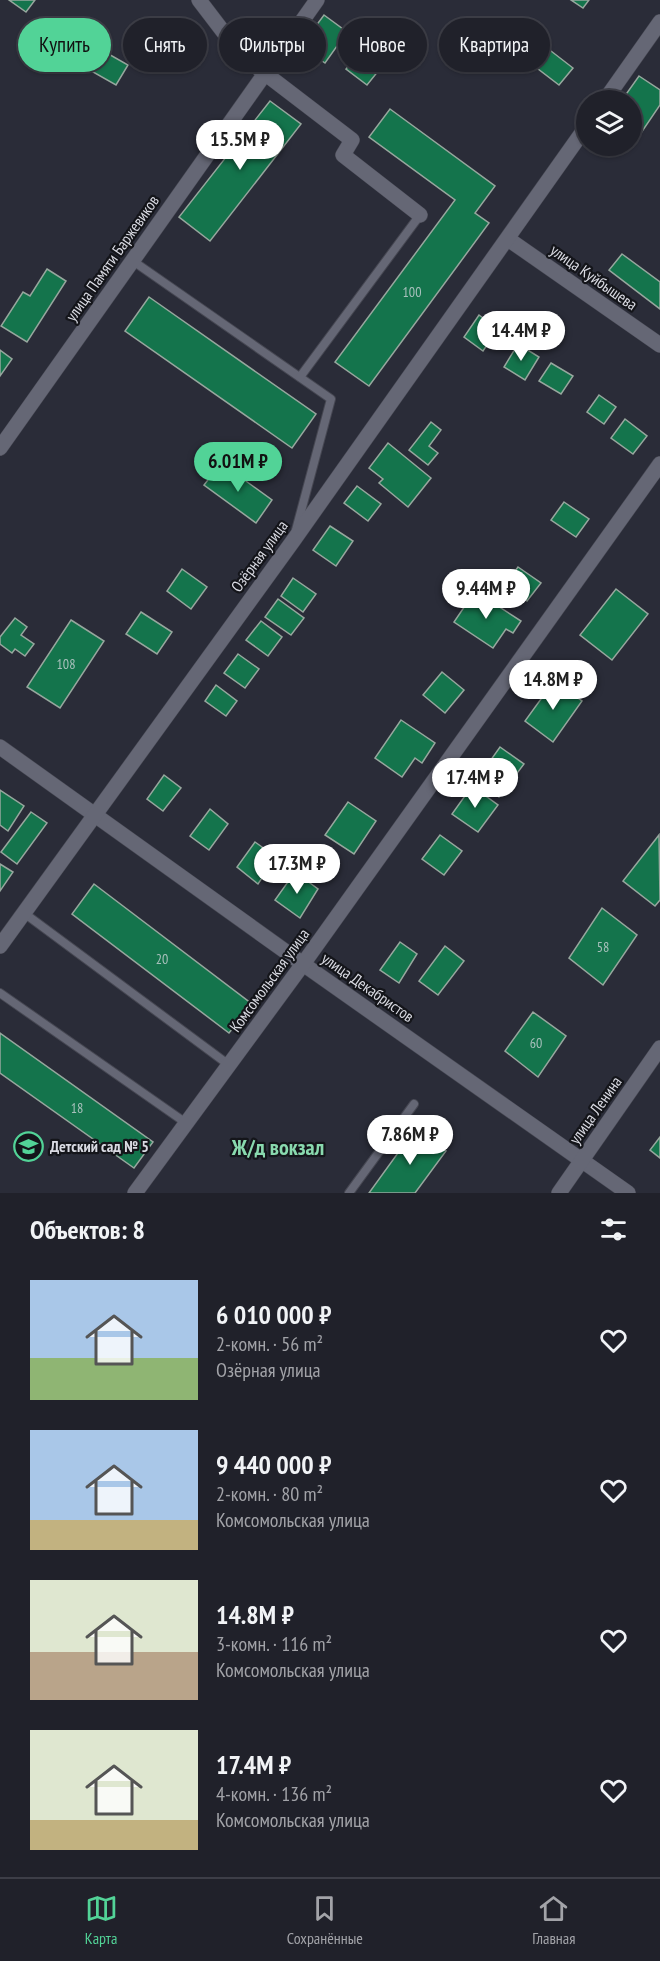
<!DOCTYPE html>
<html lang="ru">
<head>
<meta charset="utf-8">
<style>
	:root { --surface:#20212a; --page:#2d2e36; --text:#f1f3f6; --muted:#a2a3a8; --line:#3d3e47; --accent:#52d397 }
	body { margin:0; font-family:"PT Sans Narrow",sans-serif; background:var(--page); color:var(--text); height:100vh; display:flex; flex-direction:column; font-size:22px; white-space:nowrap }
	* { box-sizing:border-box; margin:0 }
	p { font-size:20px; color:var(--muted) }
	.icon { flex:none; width:33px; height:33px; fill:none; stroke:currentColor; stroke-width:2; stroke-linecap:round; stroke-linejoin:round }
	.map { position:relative; height:1193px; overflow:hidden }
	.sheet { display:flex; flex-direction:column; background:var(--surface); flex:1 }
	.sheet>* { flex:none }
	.top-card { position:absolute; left:18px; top:18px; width:624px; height:54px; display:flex; gap:12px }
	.tools { position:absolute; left:576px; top:90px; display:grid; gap:12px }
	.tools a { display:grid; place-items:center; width:66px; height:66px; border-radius:50%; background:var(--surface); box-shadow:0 2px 4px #0004,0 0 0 2px var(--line); font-size:30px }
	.price { position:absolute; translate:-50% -51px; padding:0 14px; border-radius:21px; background:#fff; color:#222; font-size:20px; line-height:39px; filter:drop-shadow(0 2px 3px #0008) }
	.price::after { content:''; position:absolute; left:50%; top:36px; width:18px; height:14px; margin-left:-9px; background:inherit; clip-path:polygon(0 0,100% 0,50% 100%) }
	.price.active { background:var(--accent); color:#111 }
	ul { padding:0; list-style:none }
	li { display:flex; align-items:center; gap:18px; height:150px; padding:0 30px }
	li span { display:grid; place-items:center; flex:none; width:168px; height:120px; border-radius:0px; color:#555 }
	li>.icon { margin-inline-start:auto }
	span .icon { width:72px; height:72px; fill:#fffc; stroke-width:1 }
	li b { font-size:26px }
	h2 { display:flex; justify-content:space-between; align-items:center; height:72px; padding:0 30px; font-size:26px }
	.pill { padding:0 21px; border-radius:27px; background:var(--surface); box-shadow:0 2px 4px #0004,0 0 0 2px var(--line); font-size:21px; line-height:54px }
	.pill.active { background:var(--accent); color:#111 }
	.menu { display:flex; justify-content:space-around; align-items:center; height:84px; border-top:2px solid var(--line); background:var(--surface); font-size:16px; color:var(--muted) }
	.menu a { display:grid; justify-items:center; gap:3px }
	.menu .active { color:var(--accent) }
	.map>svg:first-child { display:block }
</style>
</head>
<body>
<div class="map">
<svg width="660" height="1193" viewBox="0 0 660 1193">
	<rect width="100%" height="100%" fill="#2a2c38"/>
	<!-- building -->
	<g fill="#14744c" stroke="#97a79e" stroke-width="1.5">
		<path d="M9 0H35L26 12Z"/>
		<path d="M571 0H589L583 8Z"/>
		<path d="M324 15 347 32 325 63 301 46Z"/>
		<path d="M375 33 396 49 367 85 346 69Z"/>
		<path d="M529 34 573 68 559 85 516 52Z"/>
		<path d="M98 48 128 65 116 85 86 68Z"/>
		<path d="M639 76 660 90V105L641 133 632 127V100H622Z"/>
		<path d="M270 101 301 124 210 241 179 217Z"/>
		<path d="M390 109 495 186 475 213 489 223 369 386 335 362 455 200 369 137Z"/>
		<path d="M622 254 660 282V309L609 270Z"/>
		<path d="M47 269 66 281 27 342 1 326 23 292 30 296Z"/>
		<path d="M149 297 316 414 292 448 125 331Z"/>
		<path d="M479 315 498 329 483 351 464 337Z"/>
		<path d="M518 344 539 357 525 380 504 367Z"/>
		<path d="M0 350 12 359 0 376Z"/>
		<path d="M551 363 573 376 561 394 539 381Z"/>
		<path d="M599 395 616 407 604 424 587 412Z"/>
		<path d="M625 419 647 436 633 454 611 438Z"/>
		<path d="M431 422 441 430 429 446 438 453 428 465 409 450Z"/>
		<path d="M388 443 431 478 408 507 379 483 383 479 369 468Z"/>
		<path d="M221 463 272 500 256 523 204 485Z"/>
		<path d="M357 486 381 504 368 521 344 503Z"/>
		<path d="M564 502 589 519 576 537 551 520Z"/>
		<path d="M330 526 353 541 336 566 313 550Z"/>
		<path d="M518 567 541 583 527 601 505 585Z"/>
		<path d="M182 569 207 587 191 609 167 591Z"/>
		<path d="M293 578 316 594 303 612 281 596Z"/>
		<path d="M616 589 648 614 612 660 580 635Z"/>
		<path d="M475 591 521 621 513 633 506 629 493 648 454 622Z"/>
		<path d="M278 599 304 618 291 635 265 617Z"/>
		<path d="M141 612 172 632 157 654 126 634Z"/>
		<path d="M15 618 27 627 21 635 34 644 25 656 15 649 12 653 0 644V637Z"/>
		<path d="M71 620 104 641 60 708 27 687Z"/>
		<path d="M261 621 282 637 268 656 246 640Z"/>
		<path d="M238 654 259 669 245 688 224 673Z"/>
		<path d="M442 672 464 690 445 713 423 695Z"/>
		<path d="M554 681 582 701 553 742 525 721Z"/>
		<path d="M216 685 237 701 226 716 205 701Z"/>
		<path d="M401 720 435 743 422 763 415 758 402 777 375 758Z"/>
		<path d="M500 747 524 764 499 797 476 781Z"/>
		<path d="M164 775 181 788 163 811 147 799Z"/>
		<path d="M472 786 498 805 478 832 452 814Z"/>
		<path d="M0 790 24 806 8 831 0 825Z"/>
		<path d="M348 802 376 821 354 854 325 835Z"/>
		<path d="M210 809 228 824 209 850 190 836Z"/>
		<path d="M31 812 47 823 17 864 1 852Z"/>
		<path d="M440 835 462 851 444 875 422 859Z"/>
		<path d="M659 835 660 900 655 906 623 881Z"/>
		<path d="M255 842 276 857 258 884 237 867Z"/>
		<path d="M0 864 13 872 0 891Z"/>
		<path d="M295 872 318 889 300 918 275 900Z"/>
		<path d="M94 884 252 1004 229 1033 72 914Z"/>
		<path d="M602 908 637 935 603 985 569 958Z"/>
		<path d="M400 942 417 954 399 983 380 970Z"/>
		<path d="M445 946 464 961 438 995 419 981Z"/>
		<path d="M533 1012 566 1036 538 1077 505 1051Z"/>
		<path d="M0 1033 153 1142 134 1168 0 1073Z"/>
		<path d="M416 1128 446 1151 415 1193H369Z"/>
		<path d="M660 1137V1158L650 1150Z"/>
	</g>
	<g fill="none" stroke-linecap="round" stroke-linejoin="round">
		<defs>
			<g id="service">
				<path d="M133 261 331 399 296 530"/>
				<path d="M300 377 420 215"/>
				<path d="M24 913 229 1065"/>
				<path d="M0 993 186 1123"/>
				<path d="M349 1193 414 1104"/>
			</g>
			<g id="minor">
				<path d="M199 0 241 55 352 140 343 155 420 215"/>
				<path d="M605 100 660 22"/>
				<path d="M508 239 660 345"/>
				<path d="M0 448 317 0"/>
				<path d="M0 747 303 964 628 1193"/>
				<path d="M0 946 293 541 586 127"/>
				<path d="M135 1193 303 964 660 464"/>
			</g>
			<path id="secondary" d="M559 1193 660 1048"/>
		</defs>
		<!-- service casing -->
		<use href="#service" stroke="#464752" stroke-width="10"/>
		<!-- minor casing -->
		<use href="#minor" stroke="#464752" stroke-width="16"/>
		<!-- secondary casing -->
		<use href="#secondary" stroke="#464752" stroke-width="16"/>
		<!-- service -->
		<use href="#service" stroke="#656775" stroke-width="8"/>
		<!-- minor -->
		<use href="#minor" stroke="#656775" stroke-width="15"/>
		<!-- secondary -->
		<use href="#secondary" stroke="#656775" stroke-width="15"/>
	</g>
	<!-- icons -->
	<defs>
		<symbol id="school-ring" viewBox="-11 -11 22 22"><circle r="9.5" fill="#14151a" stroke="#52d397" stroke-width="1.5"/><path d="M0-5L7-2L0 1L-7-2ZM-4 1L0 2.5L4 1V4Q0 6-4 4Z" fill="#52d397"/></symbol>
	</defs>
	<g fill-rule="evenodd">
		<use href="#school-ring" x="12" y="1130" width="33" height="33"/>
	</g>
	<g text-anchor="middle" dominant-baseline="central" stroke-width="4.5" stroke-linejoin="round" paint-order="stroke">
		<!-- number labels -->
		<g font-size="14" fill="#a8c0bc">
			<text x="412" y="292">100</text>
			<text x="66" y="664">108</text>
			<text x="603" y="947">58</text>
			<text x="162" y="959">20</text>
			<text x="536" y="1043">60</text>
			<text x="77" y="1108">18</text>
		</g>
		<!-- street labels -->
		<g font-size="16" fill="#d9dae2" stroke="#14151a">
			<text transform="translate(112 258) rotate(-55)">улица Памяти Баржевиков</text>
			<text transform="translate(594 277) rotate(35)">улица Куйбышева</text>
			<text transform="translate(259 556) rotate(-54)">Озёрная улица</text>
			<text transform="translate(269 980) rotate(-54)">Комсомольская улица</text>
			<text transform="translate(368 987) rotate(35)">улица Декабристов</text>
			<text transform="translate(595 1110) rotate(-55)">улица Ленина</text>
		</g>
		<!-- poi labels -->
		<g font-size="16" font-weight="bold" fill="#d9dae2" stroke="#14151a" text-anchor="start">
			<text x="50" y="1146">Детский сад № 5</text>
		</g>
		<!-- district labels -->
		<g font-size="22" font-weight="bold" fill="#89d9ae" stroke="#14151a">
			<text x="278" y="1147">Ж/д вокзал</text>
		</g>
	</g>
</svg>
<div class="tools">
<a><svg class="icon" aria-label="layers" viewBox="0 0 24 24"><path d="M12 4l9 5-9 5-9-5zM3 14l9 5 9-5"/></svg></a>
</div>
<b class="price" style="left:240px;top:171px">15.5M ₽</b>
<b class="price" style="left:521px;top:362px">14.4M ₽</b>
<b class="price active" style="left:238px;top:493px">6.01M ₽</b>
<b class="price" style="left:486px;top:620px">9.44M ₽</b>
<b class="price" style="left:553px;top:711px">14.8M ₽</b>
<b class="price" style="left:475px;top:809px">17.4M ₽</b>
<b class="price" style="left:297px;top:895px">17.3M ₽</b>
<b class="price" style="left:410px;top:1166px">7.86M ₽</b>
<div class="top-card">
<a class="pill active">Купить</a>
<a class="pill">Снять</a>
<a class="pill">Фильтры</a>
<a class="pill">Новое</a>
<a class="pill">Квартира</a>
</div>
</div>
<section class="sheet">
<h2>Объектов: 8<svg class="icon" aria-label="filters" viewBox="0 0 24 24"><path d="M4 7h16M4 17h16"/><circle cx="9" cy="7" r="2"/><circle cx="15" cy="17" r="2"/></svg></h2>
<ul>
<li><span style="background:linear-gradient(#a9c7e8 65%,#8fb573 0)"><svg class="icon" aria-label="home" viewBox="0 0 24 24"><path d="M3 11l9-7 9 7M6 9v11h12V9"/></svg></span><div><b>6 010 000 ₽</b><p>2-комн. · 56 m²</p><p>Озёрная улица</p></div><svg class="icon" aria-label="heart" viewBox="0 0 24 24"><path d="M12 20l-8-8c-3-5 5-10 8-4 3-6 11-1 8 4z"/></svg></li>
<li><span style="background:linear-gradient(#a9c7e8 75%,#c2b280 0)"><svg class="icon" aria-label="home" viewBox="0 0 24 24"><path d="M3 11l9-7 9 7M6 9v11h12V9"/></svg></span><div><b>9 440 000 ₽</b><p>2-комн. · 80 m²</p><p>Комсомольская улица</p></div><svg class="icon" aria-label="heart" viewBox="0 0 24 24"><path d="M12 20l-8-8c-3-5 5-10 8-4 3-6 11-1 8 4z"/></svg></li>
<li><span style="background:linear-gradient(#dfe7d0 60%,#b9a48a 0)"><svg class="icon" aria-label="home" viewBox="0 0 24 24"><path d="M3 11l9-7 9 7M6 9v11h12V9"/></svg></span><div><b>14.8M ₽</b><p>3-комн. · 116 m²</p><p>Комсомольская улица</p></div><svg class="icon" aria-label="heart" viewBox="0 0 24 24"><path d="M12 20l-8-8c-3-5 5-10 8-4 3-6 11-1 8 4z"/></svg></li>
<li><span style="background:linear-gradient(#dfe7d0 75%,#c2b280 0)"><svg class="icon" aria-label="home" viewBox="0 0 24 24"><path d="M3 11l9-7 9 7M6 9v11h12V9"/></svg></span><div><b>17.4M ₽</b><p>4-комн. · 136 m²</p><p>Комсомольская улица</p></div><svg class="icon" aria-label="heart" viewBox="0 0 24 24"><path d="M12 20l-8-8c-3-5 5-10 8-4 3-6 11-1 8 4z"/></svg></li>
</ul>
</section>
<nav class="menu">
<a class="active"><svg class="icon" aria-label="map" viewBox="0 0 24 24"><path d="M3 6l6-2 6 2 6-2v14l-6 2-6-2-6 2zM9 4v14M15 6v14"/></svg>Карта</a>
<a><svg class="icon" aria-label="saved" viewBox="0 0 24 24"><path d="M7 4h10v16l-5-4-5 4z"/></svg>Сохранённые</a>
<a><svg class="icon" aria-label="home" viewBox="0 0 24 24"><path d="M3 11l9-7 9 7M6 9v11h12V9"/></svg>Главная</a>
</nav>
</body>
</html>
